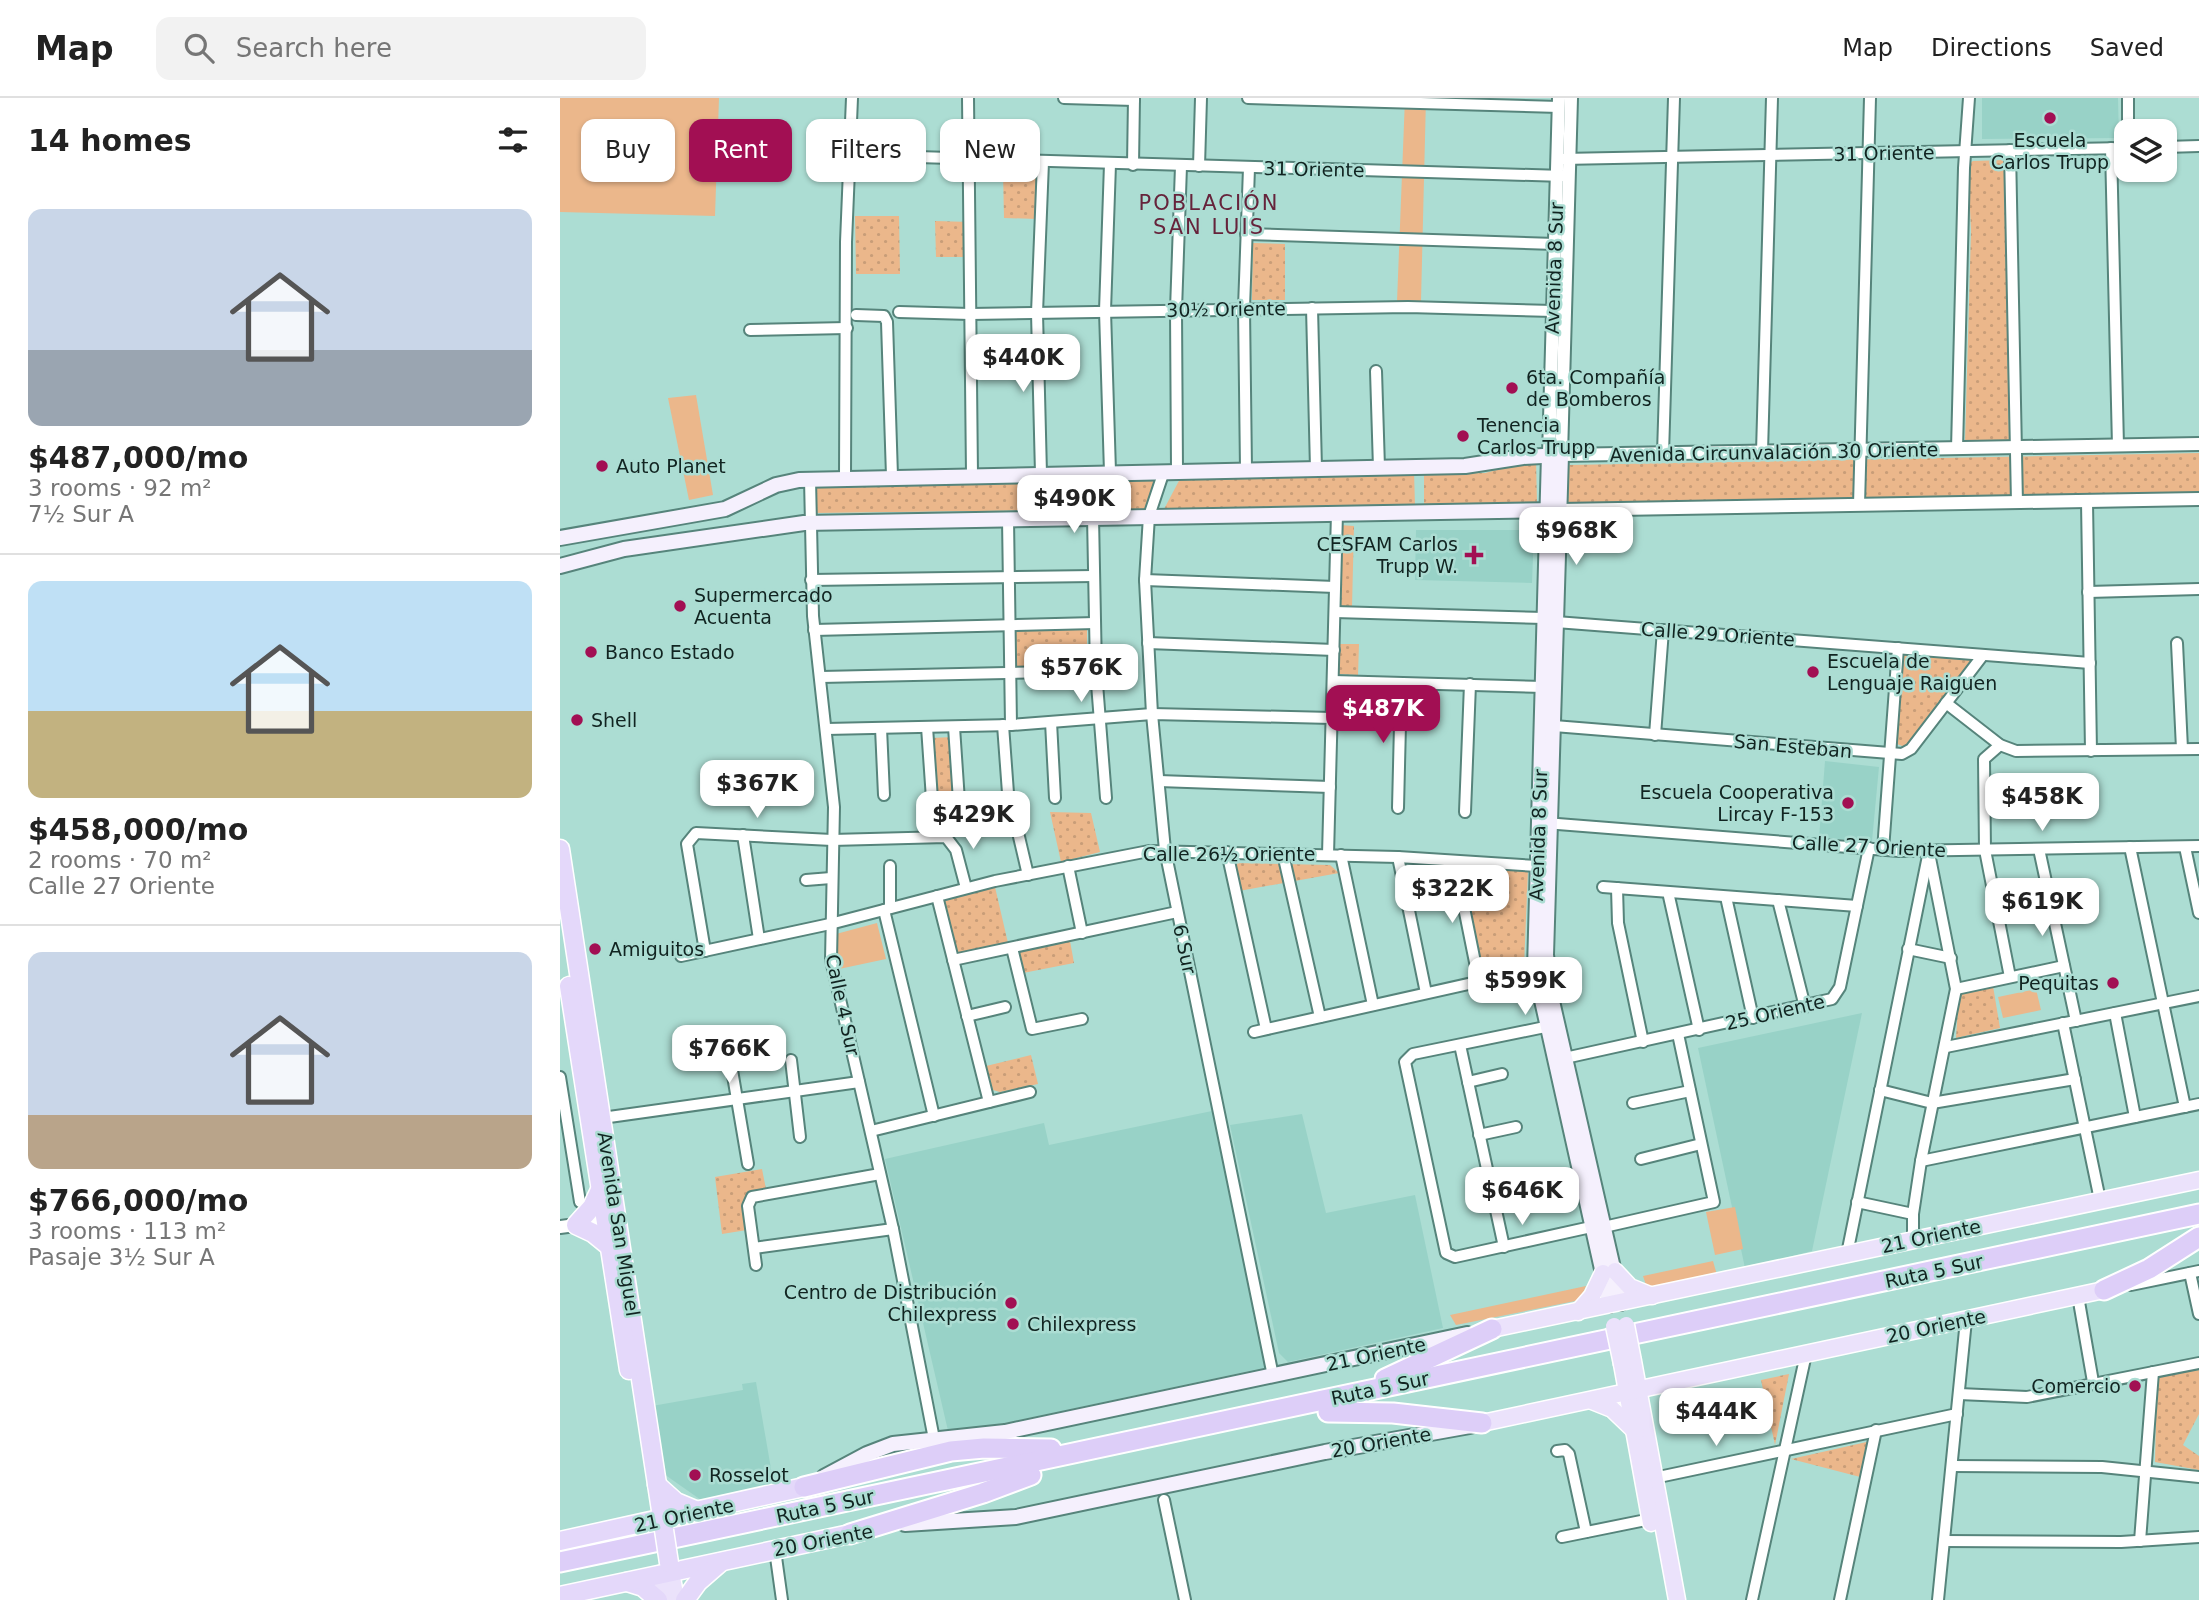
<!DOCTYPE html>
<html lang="en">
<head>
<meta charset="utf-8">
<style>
	:root { --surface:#fff; --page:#f2f2f2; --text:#222; --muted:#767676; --line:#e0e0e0; --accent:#a20f53 }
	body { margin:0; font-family:"DejaVu Sans",sans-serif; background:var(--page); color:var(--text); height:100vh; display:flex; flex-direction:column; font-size:26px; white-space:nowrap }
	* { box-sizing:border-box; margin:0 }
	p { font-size:23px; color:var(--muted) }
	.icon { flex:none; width:38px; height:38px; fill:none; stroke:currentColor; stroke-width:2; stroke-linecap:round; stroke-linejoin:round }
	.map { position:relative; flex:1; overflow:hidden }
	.details { display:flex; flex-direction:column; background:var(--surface); width:560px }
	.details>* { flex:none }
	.top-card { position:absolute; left:21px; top:21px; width:665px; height:63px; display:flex; gap:14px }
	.fabs { position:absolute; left:1554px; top:21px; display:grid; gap:14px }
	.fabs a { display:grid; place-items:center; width:63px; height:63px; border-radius:14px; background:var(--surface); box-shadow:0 2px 5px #0004; font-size:35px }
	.price { position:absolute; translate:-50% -60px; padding:0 16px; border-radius:14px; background:#fff; color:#222; font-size:23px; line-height:46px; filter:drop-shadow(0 2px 4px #0008) }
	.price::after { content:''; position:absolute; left:50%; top:42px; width:21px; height:16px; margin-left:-10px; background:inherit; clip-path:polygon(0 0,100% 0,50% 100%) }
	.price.current { background:var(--accent); color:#fff }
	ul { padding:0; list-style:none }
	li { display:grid; align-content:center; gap:14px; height:371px; padding:0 28px }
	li+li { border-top:2px solid var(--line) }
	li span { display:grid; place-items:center; height:217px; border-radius:14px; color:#555 }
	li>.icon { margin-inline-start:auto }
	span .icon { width:126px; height:126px; fill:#fffc; stroke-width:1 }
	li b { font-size:30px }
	h2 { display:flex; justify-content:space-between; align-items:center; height:84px; padding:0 28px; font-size:30px }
	.pill { padding:0 24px; border-radius:14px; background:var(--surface); box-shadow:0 2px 5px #0004; font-size:24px; line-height:63px }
	.pill.current { background:var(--accent); color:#fff }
	header { display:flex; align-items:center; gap:42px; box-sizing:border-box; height:98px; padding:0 35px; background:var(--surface); border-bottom:2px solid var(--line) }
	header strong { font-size:33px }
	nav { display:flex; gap:38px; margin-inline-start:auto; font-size:24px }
	.search { width:490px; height:63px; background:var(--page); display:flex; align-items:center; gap:18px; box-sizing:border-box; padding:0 24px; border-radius:14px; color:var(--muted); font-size:26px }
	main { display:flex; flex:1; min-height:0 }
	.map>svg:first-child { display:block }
</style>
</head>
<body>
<header>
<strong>Map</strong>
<div class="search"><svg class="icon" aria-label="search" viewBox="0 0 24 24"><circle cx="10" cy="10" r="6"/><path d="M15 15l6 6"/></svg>Search here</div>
<nav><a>Map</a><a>Directions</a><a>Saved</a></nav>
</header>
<main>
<section class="details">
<h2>14 homes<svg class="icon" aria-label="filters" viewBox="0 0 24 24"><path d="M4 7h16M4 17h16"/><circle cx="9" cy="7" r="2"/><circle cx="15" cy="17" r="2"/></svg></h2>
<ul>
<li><span style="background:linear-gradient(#c9d6e8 65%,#9aa5b1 0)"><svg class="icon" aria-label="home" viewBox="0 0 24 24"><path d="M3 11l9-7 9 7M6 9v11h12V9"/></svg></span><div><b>$487,000/mo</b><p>3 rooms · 92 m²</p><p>7½ Sur A</p></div></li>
<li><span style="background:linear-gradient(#bfe0f5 60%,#c2b280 0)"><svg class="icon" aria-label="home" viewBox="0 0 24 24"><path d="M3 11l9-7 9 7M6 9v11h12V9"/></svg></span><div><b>$458,000/mo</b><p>2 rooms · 70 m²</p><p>Calle 27 Oriente</p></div></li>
<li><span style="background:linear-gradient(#c9d6e8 75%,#b9a48a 0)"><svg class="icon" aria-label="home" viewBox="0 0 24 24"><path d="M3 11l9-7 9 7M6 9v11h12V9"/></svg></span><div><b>$766,000/mo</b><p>3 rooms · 113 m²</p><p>Pasaje 3½ Sur A</p></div></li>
</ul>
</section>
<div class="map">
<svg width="1639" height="1502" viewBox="0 0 1639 1502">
	<defs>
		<pattern id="park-dots" width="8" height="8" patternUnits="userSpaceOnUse" patternTransform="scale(1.75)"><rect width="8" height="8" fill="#ebb78b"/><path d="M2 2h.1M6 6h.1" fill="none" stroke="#c89d78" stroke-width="1.8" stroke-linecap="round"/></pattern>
	</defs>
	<rect width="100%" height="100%" fill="#acddd3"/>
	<!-- built -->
	<g fill="#98d2c7">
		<path d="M1422 0H1558L1559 40 1422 41Z"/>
		<path d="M856 432H974L972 485 855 482Z"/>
		<path d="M1265 663 1319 669 1312 743 1259 740Z"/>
		<path d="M1302 915 1252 1153 1185 1170 1138 950Z"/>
		<path d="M652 1013 708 1269 389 1337 325 1061 484 1025 489 1047Z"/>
		<path d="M742 1016 766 1115 855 1097 883 1230 728 1264 719 1255 670 1027Z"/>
		<path d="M196 1284 214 1388 141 1402 104 1376 92 1308 183 1292 182 1286Z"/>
	</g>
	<!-- green -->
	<g fill="#ebb78b">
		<path d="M0 0H159L155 118 0 114Z"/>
		<path d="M845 0H866L861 203 837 204Z"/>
		<path d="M136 297 153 397 129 402 108 300Z"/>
		<path d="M317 825 326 861 279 871 276 836Z"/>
		<path d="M1476 891 1481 912 1443 920 1438 899Z"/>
		<path d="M1175 1109 1183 1151 1155 1157 1146 1114Z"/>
		<path d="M1153 1163 1157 1177 1087 1190 1083 1178Z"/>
		<path d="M1026 1188 1020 1202 896 1227 890 1217Z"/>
	</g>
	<!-- park -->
	<g fill="url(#park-dots)">
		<path d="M1444 62 1449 344H1405L1411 133 1408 66 1413 63Z"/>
		<path d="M443 74 478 75 477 121 444 120Z"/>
		<path d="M295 118H339L340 176H296Z"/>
		<path d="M375 123 411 124 412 159H376Z"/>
		<path d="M693 145 725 146V202H692Z"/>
		<path d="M1639 355V397L1008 407 1009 367Z"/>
		<path d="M976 362 977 406 864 407V376L925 375Z"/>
		<path d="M854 373 855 408 603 413 621 379Z"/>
		<path d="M597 379 587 411 253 415 255 387Z"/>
		<path d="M780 427 794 428 792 509H776Z"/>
		<path d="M527 529V567L455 571 454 530Z"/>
		<path d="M779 546H799L798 577 778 576Z"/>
		<path d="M1344 557 1412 561 1345 649 1337 646Z"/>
		<path d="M393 639 397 706 374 707 371 640Z"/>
		<path d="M490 714 531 715 540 754 501 764Z"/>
		<path d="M674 765 770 767 779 775 679 793Z"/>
		<path d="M900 770 968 772 964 868 920 875Z"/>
		<path d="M435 789 448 845 401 855 396 853 385 803Z"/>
		<path d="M510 843 514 865 463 875 458 854Z"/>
		<path d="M1433 888 1440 930 1396 940 1399 895Z"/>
		<path d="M471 957 478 986 440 994 433 992 426 968Z"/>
		<path d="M202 1071 206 1091 187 1096 183 1103 187 1132 162 1136 155 1079Z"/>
		<path d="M1639 1272V1316L1623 1347 1639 1358V1372L1595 1364 1597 1278Z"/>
		<path d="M1229 1276 1215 1347 1201 1282Z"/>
		<path d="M1311 1343 1304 1380 1231 1361Z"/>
	</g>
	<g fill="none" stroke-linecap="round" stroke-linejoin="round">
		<defs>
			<g id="minor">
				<path d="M408 0 412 377"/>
				<path d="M504 0 574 2"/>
				<path d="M688 0 999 9"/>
				<path d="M1568 0V33"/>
				<path d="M1605 49 1639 48"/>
				<path d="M1551 50 1558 348"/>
				<path d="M1450 52 1457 405"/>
				<path d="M290 57 1004 78"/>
				<path d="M1002 61 1566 50"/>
				<path d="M550 66 545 213 550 374"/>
				<path d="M573 67 574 0"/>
				<path d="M639 68 641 0"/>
				<path d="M686 136 995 146"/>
				<path d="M752 210 756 371"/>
				<path d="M339 214 410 216 848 209 993 213"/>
				<path d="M296 217 324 218 327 224 332 378"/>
				<path d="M190 232 287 230"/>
				<path d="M816 273 819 370"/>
				<path d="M1397 351 1404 70 1409 0"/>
				<path d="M1202 354 1212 0"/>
				<path d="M1103 356 1114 0"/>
				<path d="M686 372 684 210 689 70"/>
				<path d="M604 373 589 418 585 482 592 616 605 752 713 1278"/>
				<path d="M617 373 616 212 621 68"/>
				<path d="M481 376 477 215 483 64"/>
				<path d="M285 379 286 144 292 0"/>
				<path d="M250 381 253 518 274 709 271 862 333 1131 374 1341"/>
				<path d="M1527 404 1531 653"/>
				<path d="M1299 407 1310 0"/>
				<path d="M533 419 536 573 546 700"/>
				<path d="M448 421 451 627"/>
				<path d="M251 482 534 478"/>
				<path d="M585 482 775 489"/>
				<path d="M1528 494 1639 491"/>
				<path d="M775 514 984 520"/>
				<path d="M996 524 1530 565"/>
				<path d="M254 532 535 525"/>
				<path d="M588 545 774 552"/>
				<path d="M1617 545 1622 651"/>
				<path d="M261 579 536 573"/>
				<path d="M773 583 983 589"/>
				<path d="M1386 605 1440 647 1456 653 1639 651"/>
				<path d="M491 624 495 700"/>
				<path d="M443 627 448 695"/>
				<path d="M994 628 1342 656 1351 651 1423 557"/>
				<path d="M367 629 372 701 377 707H396L399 703 394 629"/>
				<path d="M321 630 324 697"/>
				<path d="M266 631 451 627 592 616 772 620"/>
				<path d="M1095 637 1103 532"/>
				<path d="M1440 647 1424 661 1425 752 1450 879"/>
				<path d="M599 683 770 689"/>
				<path d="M452 709 468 777"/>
				<path d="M838 710 841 585"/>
				<path d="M905 714 910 586"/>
				<path d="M985 725 1339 753 1639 748"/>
				<path d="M183 737 199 841"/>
				<path d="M1570 749 1625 1009"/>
				<path d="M1625 749 1639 815"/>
				<path d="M1479 751 1516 923"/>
				<path d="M1323 752 1338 550"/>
				<path d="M667 754 706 931"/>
				<path d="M723 756 760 919"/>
				<path d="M768 757 777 415"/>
				<path d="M781 757 813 907"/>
				<path d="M838 759 866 895"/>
				<path d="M895 765 919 884"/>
				<path d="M508 768 522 835"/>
				<path d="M246 782 271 780"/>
				<path d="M1043 789 1297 808"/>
				<path d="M1057 790 1058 825 1083 944"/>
				<path d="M1108 794 1139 932"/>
				<path d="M377 798 429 1004"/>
				<path d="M1166 799 1193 920"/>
				<path d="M1218 802 1245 909"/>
				<path d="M330 810V768"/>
				<path d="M324 812 374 1018"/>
				<path d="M452 850 472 931 522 921"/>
				<path d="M1348 851 1391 860"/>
				<path d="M145 853 127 746 136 735 272 742 386 739 396 752 406 790"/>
				<path d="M121 858 270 826 435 783 589 753 838 759 977 768"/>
				<path d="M393 862 617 814"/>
				<path d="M1396 891 1504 868"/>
				<path d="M1555 915 1575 1019"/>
				<path d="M407 918 445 909"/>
				<path d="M1503 925 1540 1102"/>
				<path d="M985 929 853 956 845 964 886 1155 895 1159 1031 1129"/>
				<path d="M694 934 975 871"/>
				<path d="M900 947 944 1149"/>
				<path d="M1386 949 1639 898"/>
				<path d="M1005 960 1272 901 1280 889 1309 750"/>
				<path d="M231 962 240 1039"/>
				<path d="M172 972 188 1066"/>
				<path d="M0 979 20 1104"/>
				<path d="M908 984 942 976"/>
				<path d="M1320 992 1372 1005 1515 981"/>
				<path d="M1073 1005 1130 993"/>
				<path d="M42 1020 299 984"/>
				<path d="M311 1033 470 994"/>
				<path d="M919 1037 956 1029"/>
				<path d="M1081 1061 1141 1046"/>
				<path d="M1361 1063 1639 1006"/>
				<path d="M931 1092 966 1085"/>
				<path d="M1297 1104 1353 1116"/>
				<path d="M1044 1129 1154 1104 1118 936"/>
				<path d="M1353 1142V1116L1361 1063 1396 891 1370 760"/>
				<path d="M194 1150 333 1131"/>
				<path d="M1287 1156 1369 753"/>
				<path d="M196 1167 188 1108 192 1099 320 1076"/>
				<path d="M1630 1175 1639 1216"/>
				<path d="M1571 1187 1639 1173"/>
				<path d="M1518 1198 1533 1284"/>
				<path d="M1399 1296 1467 1299 1639 1265"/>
				<path d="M997 1353 1005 1352 1009 1356 1026 1434"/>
				<path d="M1392 1368 1542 1369 1639 1379"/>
				<path d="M1094 1380 1397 1316"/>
				<path d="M604 1402 625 1502"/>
				<path d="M1002 1439 1091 1421"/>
				<path d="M1384 1443 1561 1444 1639 1439"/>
				<path d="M1580 1443 1593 1274"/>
				<path d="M215 1452 222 1502"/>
				<path d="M1192 1502 1246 1256"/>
				<path d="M1280 1502 1316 1332"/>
				<path d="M1378 1502 1406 1222"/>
			</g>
			<g id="tertiary">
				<path d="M1011 0 1001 357 1639 346"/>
				<path d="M989 357 999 0"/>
				<path d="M1000 412 1639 401"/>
				<path d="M0 1129 45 1123"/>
			</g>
			<g id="secondary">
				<path d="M989 357 975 871 1050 1207"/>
				<path d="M0 440 165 411 216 387 239 382 905 368 963 359 1001 357 986 857 992 903 1061 1205"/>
				<path d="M0 468 64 451 244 425 1000 412"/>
				<path d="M264 1379 307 1356 333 1346 445 1334 907 1236"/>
				<path d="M345 1426 456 1419 765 1354 910 1328"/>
			</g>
			<g id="primary">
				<path d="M1055 1173 1070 1189 1092 1198"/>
				<path d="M1018 1214 1032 1198 1043 1175"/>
				<path d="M932 1231 1639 1082"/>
				<path d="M1073 1263 1117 1502"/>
				<path d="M1062 1266 1091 1425"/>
				<path d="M1032 1303 1052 1311 1076 1334"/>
				<path d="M922 1325 1544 1192"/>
				<path d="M111 1474 116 1502"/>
				<path d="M100 1476 104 1502"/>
			</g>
			<g id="trunk">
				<path d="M0 751 104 1432"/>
				<path d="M9 888 69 1272"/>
				<path d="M40 1092 32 1109 16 1127 33 1135 49 1148"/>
				<path d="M97 1387 116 1404 140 1414"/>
				<path d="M0 1443 244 1389"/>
				<path d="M67 1484 83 1489 98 1502"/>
				<path d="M0 1498 290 1436"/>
				<path d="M125 1502 138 1484 161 1464"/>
			</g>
			<g id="motorway">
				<path d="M1544 1192 1589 1171 1639 1139"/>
				<path d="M825 1281 932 1231"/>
				<path d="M768 1314 833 1315 922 1325"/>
				<path d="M244 1389 391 1353 424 1350 491 1351"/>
				<path d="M290 1436 423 1395 471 1377"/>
				<path d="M0 1464 1639 1116"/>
			</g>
		</defs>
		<!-- minor casing -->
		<use href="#minor" stroke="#56847b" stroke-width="14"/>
		<!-- tertiary casing -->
		<use href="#tertiary" stroke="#56847b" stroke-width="16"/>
		<!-- secondary casing -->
		<use href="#secondary" stroke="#56847b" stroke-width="18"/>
		<!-- primary casing -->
		<use href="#primary" stroke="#fff" stroke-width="19"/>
		<!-- trunk casing -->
		<use href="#trunk" stroke="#fff" stroke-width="21"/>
		<!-- motorway casing -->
		<use href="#motorway" stroke="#fff" stroke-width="23"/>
		<!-- minor -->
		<use href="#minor" stroke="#fff" stroke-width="10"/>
		<!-- tertiary -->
		<use href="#tertiary" stroke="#fff" stroke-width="12"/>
		<!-- secondary -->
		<use href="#secondary" stroke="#f5f0fd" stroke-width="14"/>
		<!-- primary -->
		<use href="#primary" stroke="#ebe2fb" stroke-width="16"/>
		<!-- trunk -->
		<use href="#trunk" stroke="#e4d8fa" stroke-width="18"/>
		<!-- motorway -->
		<use href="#motorway" stroke="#ddcef8" stroke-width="19"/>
		<defs>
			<g id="primary-bridge">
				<path d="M1066 1227 1073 1263"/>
				<path d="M1054 1228 1062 1266"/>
			</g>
			<path id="trunk-bridge" d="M104 1432 109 1465"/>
		</defs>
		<!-- primary-bridge casing -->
		<use href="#primary-bridge" stroke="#fff" stroke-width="19" stroke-linecap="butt"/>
		<!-- trunk-bridge casing -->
		<use href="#trunk-bridge" stroke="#fff" stroke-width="21" stroke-linecap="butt"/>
		<!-- primary-bridge -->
		<use href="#primary-bridge" stroke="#ebe2fb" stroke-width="16"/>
		<!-- trunk-bridge -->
		<use href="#trunk-bridge" stroke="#e4d8fa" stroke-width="18"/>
	</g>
	<!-- markers -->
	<g fill="#a20f53" stroke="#acddd3" stroke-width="2.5">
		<circle cx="1490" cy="20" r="7"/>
		<circle cx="952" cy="290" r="7"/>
		<circle cx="903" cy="338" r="7"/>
		<circle cx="42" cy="368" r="7"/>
		<path d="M910.5 446.5h7v7h7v7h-7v7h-7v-7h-7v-7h7z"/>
		<circle cx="120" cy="508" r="7"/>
		<circle cx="31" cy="554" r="7"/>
		<circle cx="1253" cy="574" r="7"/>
		<circle cx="17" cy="622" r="7"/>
		<circle cx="1288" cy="705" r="7"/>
		<circle cx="35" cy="851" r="7"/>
		<circle cx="1553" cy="885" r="7"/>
		<circle cx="451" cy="1205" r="7"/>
		<circle cx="453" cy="1226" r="7"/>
		<circle cx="1575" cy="1288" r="7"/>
		<circle cx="135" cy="1377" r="7"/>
	</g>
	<g text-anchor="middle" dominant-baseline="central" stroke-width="5" stroke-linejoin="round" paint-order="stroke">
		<!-- poi labels -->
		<g font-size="19" fill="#112421" stroke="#acddd3" text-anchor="start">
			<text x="1490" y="42" text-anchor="middle">Escuela<tspan x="1490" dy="22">Carlos Trupp</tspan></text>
			<text x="966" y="279">6ta. Compañía<tspan x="966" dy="22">de Bomberos</tspan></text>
			<text x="917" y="327">Tenencia<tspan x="917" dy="22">Carlos Trupp</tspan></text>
			<text x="56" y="368">Auto Planet</text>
			<text x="898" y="446" text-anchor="end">CESFAM Carlos<tspan x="898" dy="22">Trupp W.</tspan></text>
			<text x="134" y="497">Supermercado<tspan x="134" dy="22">Acuenta</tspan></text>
			<text x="45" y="554">Banco Estado</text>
			<text x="1267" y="563">Escuela de<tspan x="1267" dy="22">Lenguaje Raiguen</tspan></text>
			<text x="31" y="622">Shell</text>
			<text x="1274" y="694" text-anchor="end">Escuela Cooperativa<tspan x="1274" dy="22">Lircay F-153</tspan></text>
			<text x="49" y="851">Amiguitos</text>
			<text x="1539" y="885" text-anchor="end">Pequitas</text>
			<text x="437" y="1194" text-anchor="end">Centro de Distribución<tspan x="437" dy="22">Chilexpress</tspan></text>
			<text x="467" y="1226">Chilexpress</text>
			<text x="1561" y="1288" text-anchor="end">Comercio</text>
			<text x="149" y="1377">Rosselot</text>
		</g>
		<!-- street labels -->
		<g font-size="19" fill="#112421" stroke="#acddd3">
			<text transform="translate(1324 55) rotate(-1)">31 Oriente</text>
			<text transform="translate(754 71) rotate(1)">31 Oriente</text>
			<text transform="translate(994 170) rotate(-88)">Avenida 8 Sur</text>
			<text transform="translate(666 211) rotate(-1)">30½ Oriente</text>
			<text transform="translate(1214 354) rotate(-1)">Avenida Circunvalación 30 Oriente</text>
			<text transform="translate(1158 536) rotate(4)">Calle 29 Oriente</text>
			<text transform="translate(1233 648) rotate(5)">San Esteban</text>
			<text transform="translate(978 737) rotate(-88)">Avenida 8 Sur</text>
			<text transform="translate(1309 748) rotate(3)">Calle 27 Oriente</text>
			<text x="669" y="756">Calle 26½ Oriente</text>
			<text transform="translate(625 851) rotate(78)">6 Sur</text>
			<text transform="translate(283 907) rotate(78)">Calle 4 Sur</text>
			<text transform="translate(1215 914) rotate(-13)">25 Oriente</text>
			<text transform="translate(59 1126) rotate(81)">Avenida San Miguel</text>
			<text transform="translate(1371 1138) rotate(-12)">21 Oriente</text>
			<text transform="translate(1374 1173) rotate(-12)">Ruta 5 Sur</text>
			<text transform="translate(1376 1228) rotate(-12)">20 Oriente</text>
			<text transform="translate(816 1256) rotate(-12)">21 Oriente</text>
			<text transform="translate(820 1290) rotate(-12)">Ruta 5 Sur</text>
			<text transform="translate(821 1344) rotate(-10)">20 Oriente</text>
			<text transform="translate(265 1408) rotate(-12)">Ruta 5 Sur</text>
			<text transform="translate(124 1417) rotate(-12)">21 Oriente</text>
			<text transform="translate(263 1442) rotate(-11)">20 Oriente</text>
		</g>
		<!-- neighbourhood labels -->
		<g font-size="21" letter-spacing="2" fill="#66233b" stroke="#acddd3">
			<text x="649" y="105">POBLACIÓN<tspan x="649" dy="24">SAN LUIS</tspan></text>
		</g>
	</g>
</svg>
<div class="fabs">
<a><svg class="icon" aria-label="layers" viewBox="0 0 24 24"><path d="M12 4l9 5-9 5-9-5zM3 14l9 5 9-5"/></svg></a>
</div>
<b class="price" style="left:463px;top:296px">$440K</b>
<b class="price" style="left:514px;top:437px">$490K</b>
<b class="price" style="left:1016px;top:469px">$968K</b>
<b class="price" style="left:521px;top:606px">$576K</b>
<b class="price current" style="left:823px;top:647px">$487K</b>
<b class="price" style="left:197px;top:722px">$367K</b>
<b class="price" style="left:1482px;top:735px">$458K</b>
<b class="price" style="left:413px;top:753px">$429K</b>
<b class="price" style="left:892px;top:827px">$322K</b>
<b class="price" style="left:1482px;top:840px">$619K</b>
<b class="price" style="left:965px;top:919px">$599K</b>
<b class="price" style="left:169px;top:987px">$766K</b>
<b class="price" style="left:962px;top:1129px">$646K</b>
<b class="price" style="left:1156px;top:1350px">$444K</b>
<div class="top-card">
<a class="pill">Buy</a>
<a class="pill current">Rent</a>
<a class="pill">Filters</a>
<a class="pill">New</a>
</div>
</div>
</main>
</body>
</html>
